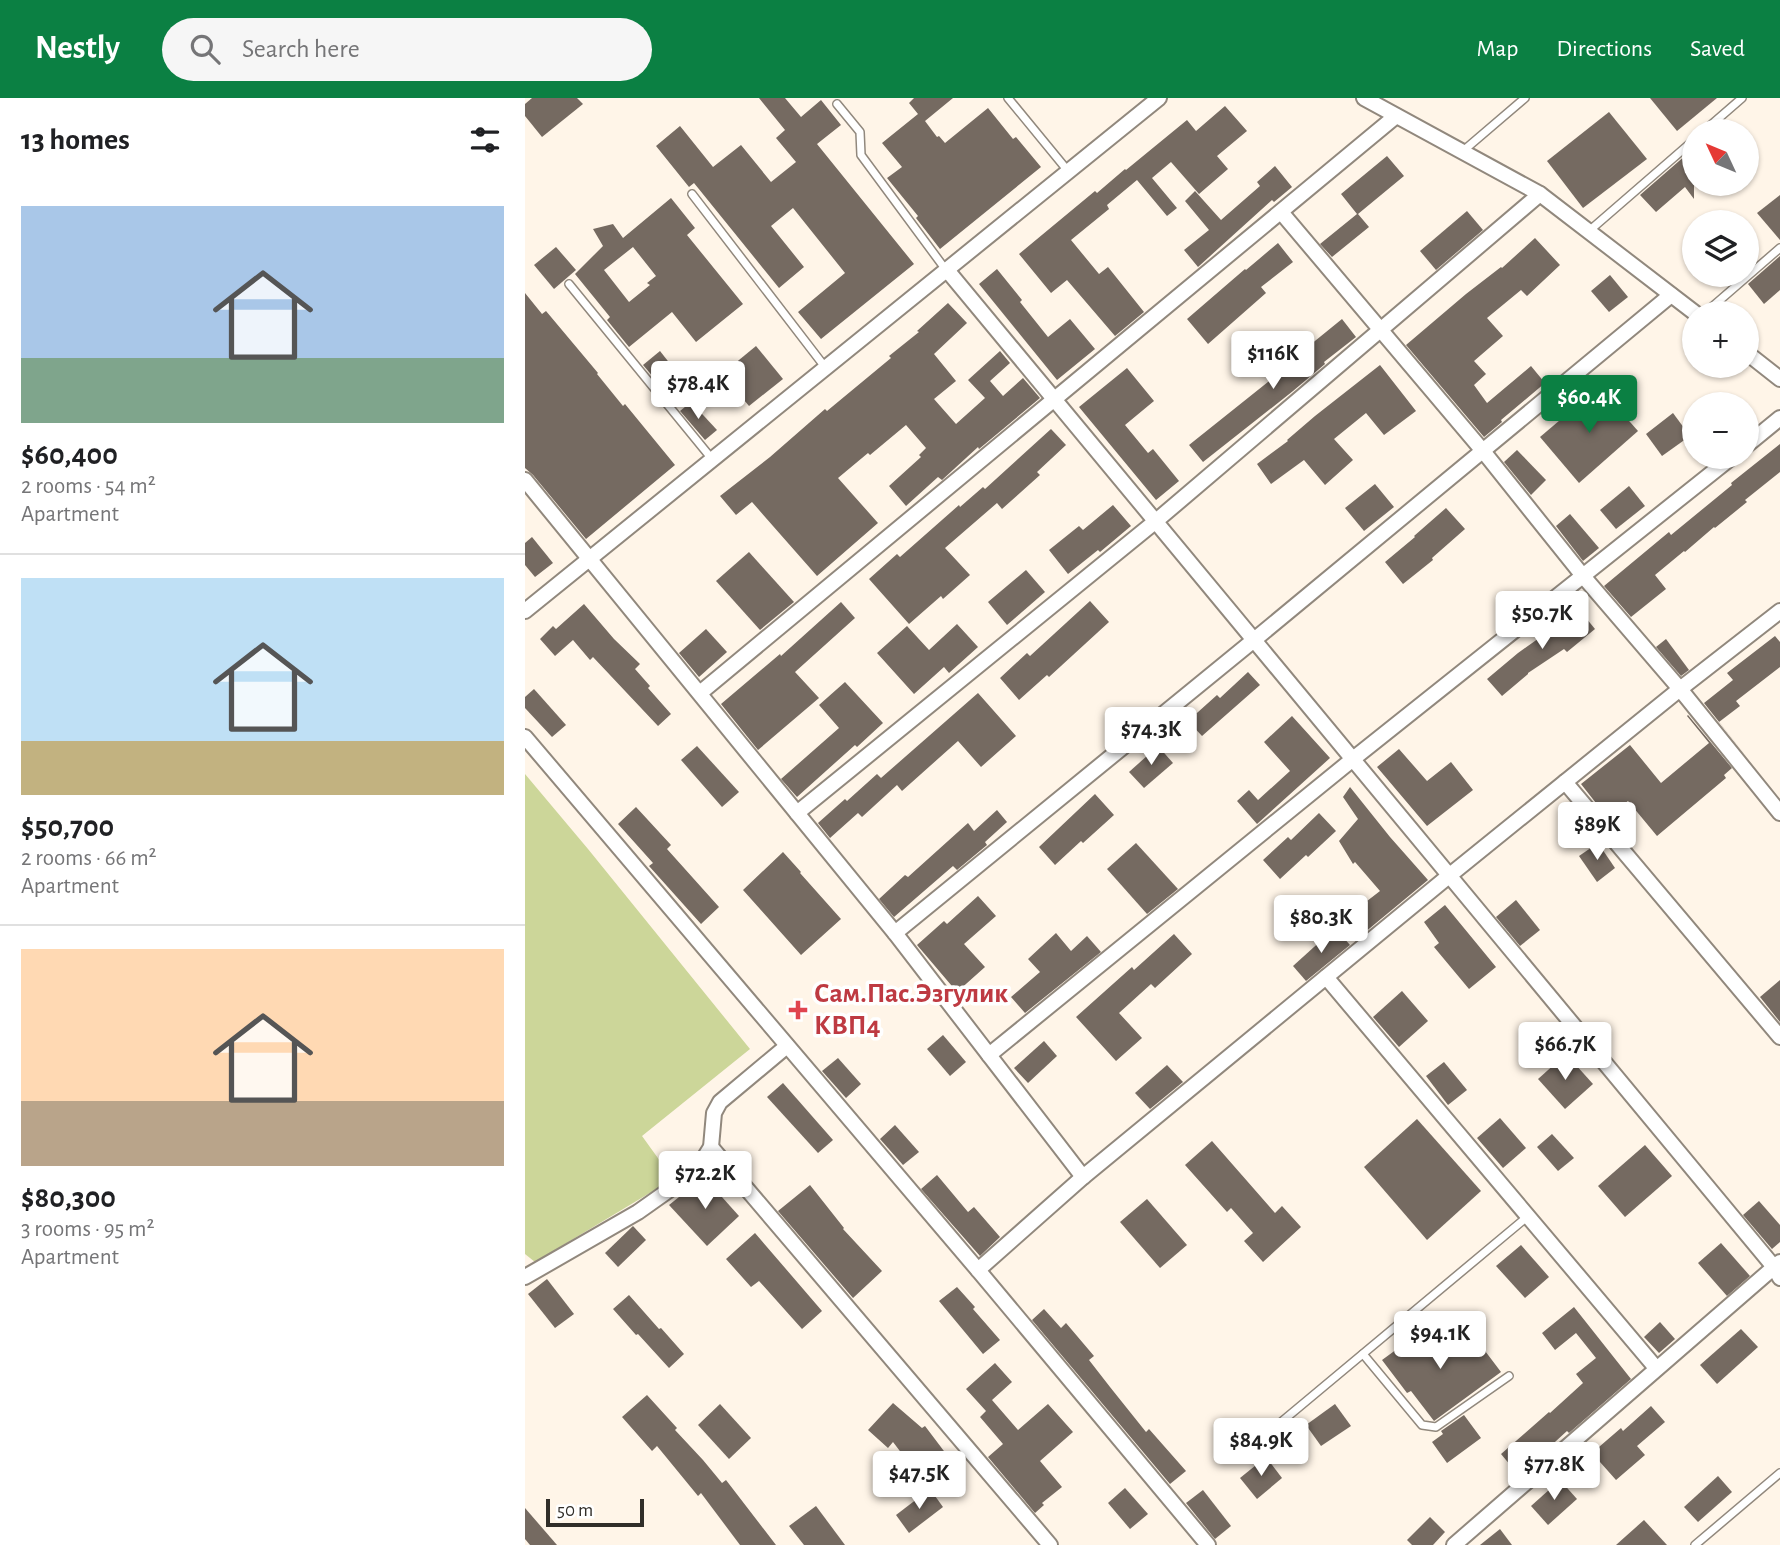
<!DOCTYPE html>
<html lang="en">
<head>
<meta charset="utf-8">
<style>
	:root { --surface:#fff; --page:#f6f6f6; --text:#202124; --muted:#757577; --line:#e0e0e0; --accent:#0b8043 }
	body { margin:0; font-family:"Alegreya Sans",sans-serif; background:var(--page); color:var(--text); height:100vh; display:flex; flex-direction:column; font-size:26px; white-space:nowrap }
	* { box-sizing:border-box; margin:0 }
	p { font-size:23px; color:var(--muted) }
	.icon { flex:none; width:38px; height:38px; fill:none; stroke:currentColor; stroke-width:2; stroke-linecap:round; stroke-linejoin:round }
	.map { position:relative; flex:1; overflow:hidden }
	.drawer { display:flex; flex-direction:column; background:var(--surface); width:525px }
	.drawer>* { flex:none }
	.needle { width:46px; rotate:314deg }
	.controls { position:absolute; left:1157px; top:21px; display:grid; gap:14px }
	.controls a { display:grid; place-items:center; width:77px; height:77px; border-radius:50%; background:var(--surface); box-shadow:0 2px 5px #0004; font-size:35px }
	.scale { position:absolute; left:21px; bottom:18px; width:98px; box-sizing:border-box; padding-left:7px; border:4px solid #312e29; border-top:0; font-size:19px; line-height:24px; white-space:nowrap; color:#312e29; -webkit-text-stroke:5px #fff; paint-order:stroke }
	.price { position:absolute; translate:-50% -60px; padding:0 16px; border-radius:7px; background:#fff; color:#222; font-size:23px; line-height:46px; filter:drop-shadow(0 2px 4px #0008) }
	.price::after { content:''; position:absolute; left:50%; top:42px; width:21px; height:16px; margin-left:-10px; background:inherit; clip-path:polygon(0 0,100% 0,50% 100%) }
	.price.current { background:var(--accent); color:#fff }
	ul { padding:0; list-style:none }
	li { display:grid; align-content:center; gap:14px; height:371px; padding:0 21px }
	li+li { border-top:2px solid var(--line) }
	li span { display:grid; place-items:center; height:217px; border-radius:0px; color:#555 }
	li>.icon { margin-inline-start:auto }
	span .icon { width:126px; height:126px; fill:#fffc; stroke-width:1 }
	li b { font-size:30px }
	h2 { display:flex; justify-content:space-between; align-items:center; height:84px; padding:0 21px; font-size:30px }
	header { display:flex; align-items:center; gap:42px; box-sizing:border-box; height:98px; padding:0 35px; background:var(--accent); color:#fff }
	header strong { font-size:33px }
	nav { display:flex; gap:38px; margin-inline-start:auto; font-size:24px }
	.search { width:490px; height:63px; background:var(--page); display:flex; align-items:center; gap:18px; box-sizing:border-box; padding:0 24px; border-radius:38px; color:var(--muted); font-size:26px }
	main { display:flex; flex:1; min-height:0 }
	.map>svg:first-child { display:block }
</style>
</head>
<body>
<header>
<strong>Nestly</strong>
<div class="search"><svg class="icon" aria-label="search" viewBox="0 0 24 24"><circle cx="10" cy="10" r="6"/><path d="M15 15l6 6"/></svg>Search here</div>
<nav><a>Map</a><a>Directions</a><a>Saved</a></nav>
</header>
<main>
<section class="drawer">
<h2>13 homes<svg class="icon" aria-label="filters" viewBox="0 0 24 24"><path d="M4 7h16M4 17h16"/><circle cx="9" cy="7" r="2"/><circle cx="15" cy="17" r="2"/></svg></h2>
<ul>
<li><span style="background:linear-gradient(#a9c7e8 70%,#7fa58c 0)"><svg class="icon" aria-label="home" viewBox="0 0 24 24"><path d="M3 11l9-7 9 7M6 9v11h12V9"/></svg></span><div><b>$60,400</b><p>2 rooms · 54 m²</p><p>Apartment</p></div></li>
<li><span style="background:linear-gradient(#bfe0f5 75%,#c2b280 0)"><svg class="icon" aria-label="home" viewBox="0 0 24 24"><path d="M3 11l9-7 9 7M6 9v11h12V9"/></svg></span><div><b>$50,700</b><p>2 rooms · 66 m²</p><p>Apartment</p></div></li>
<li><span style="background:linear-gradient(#ffd9b3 70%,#b9a48a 0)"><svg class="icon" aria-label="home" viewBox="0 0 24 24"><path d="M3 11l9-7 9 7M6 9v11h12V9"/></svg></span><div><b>$80,300</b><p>3 rooms · 95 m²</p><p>Apartment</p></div></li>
</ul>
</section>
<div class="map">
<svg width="1255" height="1447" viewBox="0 0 1255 1447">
	<rect width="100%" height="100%" fill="#fff5e8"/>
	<!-- green -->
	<path fill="#ccd699" d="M0 676 63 751 225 951 117 1038 148 1081 10 1164 0 1156Z"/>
	<!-- building -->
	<g fill="#756a61" fill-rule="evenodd">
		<path d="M7 0H52L58 6 17 39 0 18V6Z"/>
		<path d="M234 0H260L276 19 296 2 316 27 292 46 389 166 296 241 273 214 320 175 268 110 246 128 279 169 254 190 169 85 164 89 131 48 155 28 188 69 216 47 246 84 271 64 251 40 260 32Z"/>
		<path d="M389 0H428L400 23 412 39 414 38 420 45 463 10 488 41 491 39 516 69 415 151 391 120 393 118 362 80 377 69 357 45 393 16 384 5Z"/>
		<path d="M1125 0H1192L1152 33Z"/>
		<path d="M700 8 722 33 692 58 703 71 674 96 646 64 627 80 652 110 642 118 612 82 582 107 584 111 546 142 574 176 583 169 619 214 590 238 542 182 526 195 494 156 570 93 572 95 600 71 601 72 662 22 671 33Z"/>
		<path d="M1084 14 1122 61 1058 110 1022 63Z"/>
		<path d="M1169 50V101L1160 89 1131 114 1115 97Z"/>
		<path d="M862 58 879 78 833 116 844 129 807 159 795 146 832 116 816 96Z"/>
		<path d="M750 68 767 89 749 104 747 102 673 169 659 152 684 132 660 103 670 93 696 122 735 88 732 84Z"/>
		<path d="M1255 97V142L1232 115Z"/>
		<path d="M146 100 170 130 162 137 218 206 171 244 147 214 104 249 82 222 85 219 50 176 78 148 68 131 88 126 98 140ZM108 149 131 178 122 185 125 187 104 204 79 172Z"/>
		<path d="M942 113 958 132 911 172 895 153Z"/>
		<path d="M1010 140 1035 167 1002 198 996 192 962 220 978 238 949 263 961 276 949 287 962 305 1006 268 1020 285 976 322 977 324 959 339 881 247 941 196 976 169 977 170Z"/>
		<path d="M753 145 768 164 736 189 741 195 683 246 662 221 720 171 721 172Z"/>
		<path d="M31 149 51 172 29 191 9 167Z"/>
		<path d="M1255 158V192L1239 206 1223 186Z"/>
		<path d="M472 171 497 202 495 204 523 239 545 221 570 251 532 282 454 186Z"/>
		<path d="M1085 177 1103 199 1084 214 1066 193Z"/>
		<path d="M0 195 17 216 21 213 73 275 72 276 98 308 100 306 150 367 61 441 8 377 0 370Z"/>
		<path d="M423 205 442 225 409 256 431 283 409 301 431 326 460 300 443 282 475 253 485 265 465 283 478 298 498 280 515 300 454 351 453 349 417 382 413 379 381 408 364 388 396 359 394 357 401 350 381 327 345 357 343 355 313 380 353 425 292 478 227 404 211 417 195 398 245 359 300 311 302 313 366 260 364 258 394 234 392 233Z"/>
		<path d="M817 221 831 239 799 264 800 266 768 293 678 364 664 347 787 249 785 247Z"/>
		<path d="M231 248 258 281 224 308 197 276Z"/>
		<path d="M135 253 146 267 130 281 118 267Z"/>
		<path d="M855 267 891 313 859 337 841 315 809 341 828 362 800 387 779 362 746 386 732 366 763 343 762 342 790 318Z"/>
		<path d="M602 270 629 303 600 327 623 355 628 351 654 383 631 402 554 309Z"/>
		<path d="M1074 289 1113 333 1054 385 1015 339Z"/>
		<path d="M166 304 192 332 180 342 155 313Z"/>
		<path d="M1148 315 1165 338 1137 358 1121 336Z"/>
		<path d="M526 331 541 347 512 374 515 377 477 411 472 405 420 450 445 477 418 501 416 498 384 526 344 481 372 456 375 459 434 407 435 409 458 389 460 391Z"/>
		<path d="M1255 346V374L1220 402 1222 404 1190 430 1189 429 1160 454 1159 453 1130 477 1141 491 1106 519 1079 488 1144 434 1146 437 1207 387 1206 385Z"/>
		<path d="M992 352 1021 382 1006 397 979 364Z"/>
		<path d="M850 386 869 409 839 433 820 410Z"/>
		<path d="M1104 388 1120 408 1091 431 1075 412Z"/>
		<path d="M588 407 606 428 575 454 573 452 543 476 524 452 554 428 558 432Z"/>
		<path d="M921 410 940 431 907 460 908 462 878 486 860 464 890 439 889 438Z"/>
		<path d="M1045 416 1074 450 1058 463 1031 428Z"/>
		<path d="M7 439 28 465 10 479 0 467V445Z"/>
		<path d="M224 454 269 504 235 532 191 483Z"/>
		<path d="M501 472 520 494 482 527 463 504Z"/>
		<path d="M565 503 584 524 524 579 522 577 494 602 475 580 502 555 505 558Z"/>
		<path d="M316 504 330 520 270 574 294 600 233 652 196 606 255 556 256 558Z"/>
		<path d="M59 506 89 541 115 566 110 571 125 588 123 590 146 616 133 628 68 559 65 562 48 542 30 558 15 541 28 528 31 531Z"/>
		<path d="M1052 509 1070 531 1042 554 1039 551 1003 575V576L977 598 962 581 993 555 1024 533Z"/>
		<path d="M432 526 453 549 424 575 419 569 389 596 352 555 382 528 404 552Z"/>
		<path d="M181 531 202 554 174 579 154 555Z"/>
		<path d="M1250 538 1255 544V569L1211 603 1215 608 1194 624 1222 659 1179 605 1208 582 1202 575Z"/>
		<path d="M1141 541 1164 572 1156 578 1131 549Z"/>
		<path d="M723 574 735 587 677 638 663 623 692 597 695 600Z"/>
		<path d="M320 584 358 625 332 649 330 647 272 699 256 681 314 630 294 607Z"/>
		<path d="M9 591 41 627 27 639 0 610V599Z"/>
		<path d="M453 595 491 638 456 669 433 643 377 693 372 687 337 719 333 715 305 740 293 725 320 701 322 703 352 676 356 680Z"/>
		<path d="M1163 617 1207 670 1199 677 1201 680 1132 738 1103 703 1082 719 1056 686 1105 647 1136 685 1184 645 1162 618Z"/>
		<path d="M767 618 805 660 732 726 712 703 724 692 733 702 765 673 739 644Z"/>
		<path d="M172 648 214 694 197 709 156 662Z"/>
		<path d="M633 648 648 665 619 690 604 674Z"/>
		<path d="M874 651 902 683 926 664 948 692 902 728 852 669Z"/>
		<path d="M825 689 865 739 903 782 839 835 824 817 855 793 830 764 828 766 814 743 833 721 818 699Z"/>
		<path d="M570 696 589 717 558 745 556 743 530 767 514 749Z"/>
		<path d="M111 709 146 747 142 751 194 809 176 826 124 768 128 765 93 726Z"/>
		<path d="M472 712 482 724 460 744 462 747 432 772 428 768 369 819 354 801 380 777 383 779 443 725 449 733Z"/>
		<path d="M794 715 811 733 783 759 781 757 755 781 738 762 763 739 766 742Z"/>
		<path d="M611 745 653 791 622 816 582 771Z"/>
		<path d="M1073 745 1090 770 1072 784 1054 758Z"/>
		<path d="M258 754 276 774 275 775 316 821 276 857 218 792Z"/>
		<path d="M453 798 471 818 439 846 460 869 432 894 392 847 419 823 422 826Z"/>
		<path d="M991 802 1015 832 995 848 971 819Z"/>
		<path d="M920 807 971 869 944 891 909 849 914 845 899 824Z"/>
		<path d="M810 830 825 847 781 883 768 868Z"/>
		<path d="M531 835 546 853 562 838 576 854 500 915 486 899 515 874 503 861Z"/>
		<path d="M649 836 667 856 630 890 626 886 594 915 617 940 591 963 551 919 607 869 609 872Z"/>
		<path d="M1255 882V924L1235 899Z"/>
		<path d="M877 893 903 923 874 949 848 919Z"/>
		<path d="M418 937 441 964 425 978 402 951Z"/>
		<path d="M519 943 532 958 503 985 489 970Z"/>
		<path d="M1041 956 1068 986 1040 1011 1013 981Z"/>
		<path d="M313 960 336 986 321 1000 297 973Z"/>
		<path d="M919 964 942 992 923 1007 901 978Z"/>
		<path d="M642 967 658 984 625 1011 610 995Z"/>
		<path d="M258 985 308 1042 293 1055 242 999Z"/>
		<path d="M975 1020 1001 1050 978 1070 952 1040Z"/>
		<path d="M892 1021 956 1093 902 1142 839 1069Z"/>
		<path d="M370 1027 394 1054 378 1067 355 1041Z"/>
		<path d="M1027 1036 1049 1060 1033 1073 1012 1049Z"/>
		<path d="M687 1043 750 1115 757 1108 776 1129 738 1164 719 1143 728 1135 706 1110 702 1114 660 1067Z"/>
		<path d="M1120 1047 1147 1078 1100 1119 1073 1088Z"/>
		<path d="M412 1077 443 1114 449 1109 475 1139 455 1158 396 1091Z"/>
		<path d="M179 1079 214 1118 182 1148 144 1107Z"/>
		<path d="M285 1087 319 1130 318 1131 357 1173 328 1200 253 1113Z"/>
		<path d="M622 1101 662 1147 635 1170 595 1124Z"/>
		<path d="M1234 1103 1255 1127V1144L1247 1151 1218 1117Z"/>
		<path d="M108 1128 121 1142 93 1169 80 1155Z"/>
		<path d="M230 1135 297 1213 277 1231 234 1183 226 1189 201 1161Z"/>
		<path d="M1196 1145 1225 1178 1202 1198 1173 1165Z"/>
		<path d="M996 1147 1024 1179 1000 1200 971 1168Z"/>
		<path d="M22 1181 49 1216 30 1230 3 1196Z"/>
		<path d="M432 1189 450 1209 448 1211 475 1242 458 1256 414 1203Z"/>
		<path d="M104 1197 134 1231 136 1230 159 1256 144 1270 113 1236 111 1237 88 1211Z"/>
		<path d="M1049 1209 1106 1281 1044 1335 1042 1333 1019 1354 1017 1352 991 1374 976 1356 1024 1314 1025 1315 1058 1285 1051 1276 1071 1260 1051 1235 1030 1252 1017 1235Z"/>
		<path d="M519 1211 536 1230 541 1225 569 1258 564 1262 585 1289 621 1334 624 1331 661 1373 645 1386 507 1222Z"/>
		<path d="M1135 1224 1150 1241 1134 1255 1119 1239Z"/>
		<path d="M905 1227 928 1258 951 1241 976 1274 909 1323 886 1293 882 1295 857 1262Z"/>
		<path d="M1216 1231 1233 1249 1192 1286 1175 1267Z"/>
		<path d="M470 1265 487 1284 467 1302 493 1332 523 1306 548 1334 515 1363 537 1389 517 1405 519 1407 510 1415 463 1359 478 1346 455 1319 461 1313 441 1291Z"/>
		<path d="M122 1297 152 1330 150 1332 178 1362 197 1385 201 1382 251 1447H215L176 1395 173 1398 132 1348 127 1353 97 1319Z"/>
		<path d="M368 1305 397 1330 400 1328 428 1365 400 1386 368 1344 363 1350 343 1332Z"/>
		<path d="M195 1306 226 1340 204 1361 173 1327Z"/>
		<path d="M810 1306 826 1328 796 1348 781 1327Z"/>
		<path d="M1126 1308 1140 1324 1112 1348 1120 1357 1091 1382 1067 1355 1096 1330 1098 1333Z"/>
		<path d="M939 1317 956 1340 922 1365 907 1344 918 1336 916 1333Z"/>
		<path d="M741 1359 757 1380 732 1401 715 1380Z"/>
		<path d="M1193 1378 1207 1394 1173 1424 1159 1409Z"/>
		<path d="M1035 1382 1052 1401 1023 1427 1006 1408Z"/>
		<path d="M600 1390 623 1416 605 1431 583 1405Z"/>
		<path d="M405 1391 418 1409 384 1435 371 1417Z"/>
		<path d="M678 1392 706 1428 690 1441 661 1405Z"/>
		<path d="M291 1408 320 1447H279L264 1428Z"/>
		<path d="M0 1410 32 1447H5L0 1441Z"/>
		<path d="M905 1419 920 1434 908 1447H887L882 1442Z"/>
		<path d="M1119 1422 1142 1447H1091Z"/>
		<path d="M975 1431 987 1447H955Z"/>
	</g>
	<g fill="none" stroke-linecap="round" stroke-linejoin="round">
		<defs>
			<g id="lane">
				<path d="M483 0 543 73"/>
				<path d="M312 6 335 34 336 57 421 172"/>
				<path d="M1179 33 1217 0"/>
				<path d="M938 53 1000 0"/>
				<path d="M167 96 300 269"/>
				<path d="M1064 133 1169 42"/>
				<path d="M44 186 187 361"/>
				<path d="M1180 215 1255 150"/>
				<path d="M838 1256 897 1327 911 1329 984 1278"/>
				<path d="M755 1325 1002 1119"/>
				<path d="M1170 1447 1255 1375"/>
			</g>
			<g id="street">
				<path d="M839 0 1015 96 1170 215"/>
				<path d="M756 114 958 353 1058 478 1155 591 1255 715"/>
				<path d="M422 172 1249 1169 1255 1180"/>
				<path d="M1222 255 1255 281"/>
				<path d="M1222 347 1255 320"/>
				<path d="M0 382 370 835 558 1079"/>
				<path d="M0 513 634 0"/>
				<path d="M175 595 871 18"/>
				<path d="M0 639 453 1172 683 1447"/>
				<path d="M1040 684 1255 939"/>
				<path d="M272 715 631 423 1015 96"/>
				<path d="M370 835 729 542 1146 197"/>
				<path d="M801 879 1131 1270"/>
				<path d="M464 957 828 661 1207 359"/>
				<path d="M186 1049 525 1447"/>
				<path d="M453 1172 558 1079 925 777 1155 591 1255 513"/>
				<path d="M0 1179 113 1114 171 1073 186 1049 189 1015 195 1004 262 948"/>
				<path d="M929 1447 1255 1164"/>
			</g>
		</defs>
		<!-- lane casing -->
		<use href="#lane" stroke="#91887d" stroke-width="10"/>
		<!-- street casing -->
		<use href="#street" stroke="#91887d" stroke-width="18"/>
		<!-- lane -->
		<use href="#lane" stroke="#fff" stroke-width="7"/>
		<!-- street -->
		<use href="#street" stroke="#fff" stroke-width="14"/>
	</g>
	<!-- markers -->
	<path fill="#e0444e" stroke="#fff" stroke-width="2.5" d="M269.5 901.5h7v7h7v7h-7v7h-7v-7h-7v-7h7z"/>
	<g text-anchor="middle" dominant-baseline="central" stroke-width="7" stroke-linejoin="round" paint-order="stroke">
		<!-- health labels -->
		<g font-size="28" font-weight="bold" fill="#be3a42" stroke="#fff" text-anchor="start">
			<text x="289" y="896">Сам.Пас.Эзгулик<tspan x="289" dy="32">КВП4</tspan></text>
		</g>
	</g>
</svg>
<div class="controls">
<a><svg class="needle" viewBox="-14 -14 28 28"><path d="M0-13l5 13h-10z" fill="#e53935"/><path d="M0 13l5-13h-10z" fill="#757577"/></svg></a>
<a><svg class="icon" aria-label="layers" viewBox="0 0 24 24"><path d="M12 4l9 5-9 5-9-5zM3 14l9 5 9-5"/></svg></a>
<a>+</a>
<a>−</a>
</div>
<div class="scale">50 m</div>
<b class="price" style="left:748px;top:293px">$116K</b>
<b class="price" style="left:173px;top:323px">$78.4K</b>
<b class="price current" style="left:1064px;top:337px">$60.4K</b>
<b class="price" style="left:1017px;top:553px">$50.7K</b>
<b class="price" style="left:626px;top:669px">$74.3K</b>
<b class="price" style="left:1072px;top:764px">$89K</b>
<b class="price" style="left:796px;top:857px">$80.3K</b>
<b class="price" style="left:1040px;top:984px">$66.7K</b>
<b class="price" style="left:180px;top:1113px">$72.2K</b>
<b class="price" style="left:915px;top:1273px">$94.1K</b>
<b class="price" style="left:736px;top:1380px">$84.9K</b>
<b class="price" style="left:1029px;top:1404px">$77.8K</b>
<b class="price" style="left:394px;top:1413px">$47.5K</b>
</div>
</main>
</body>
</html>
